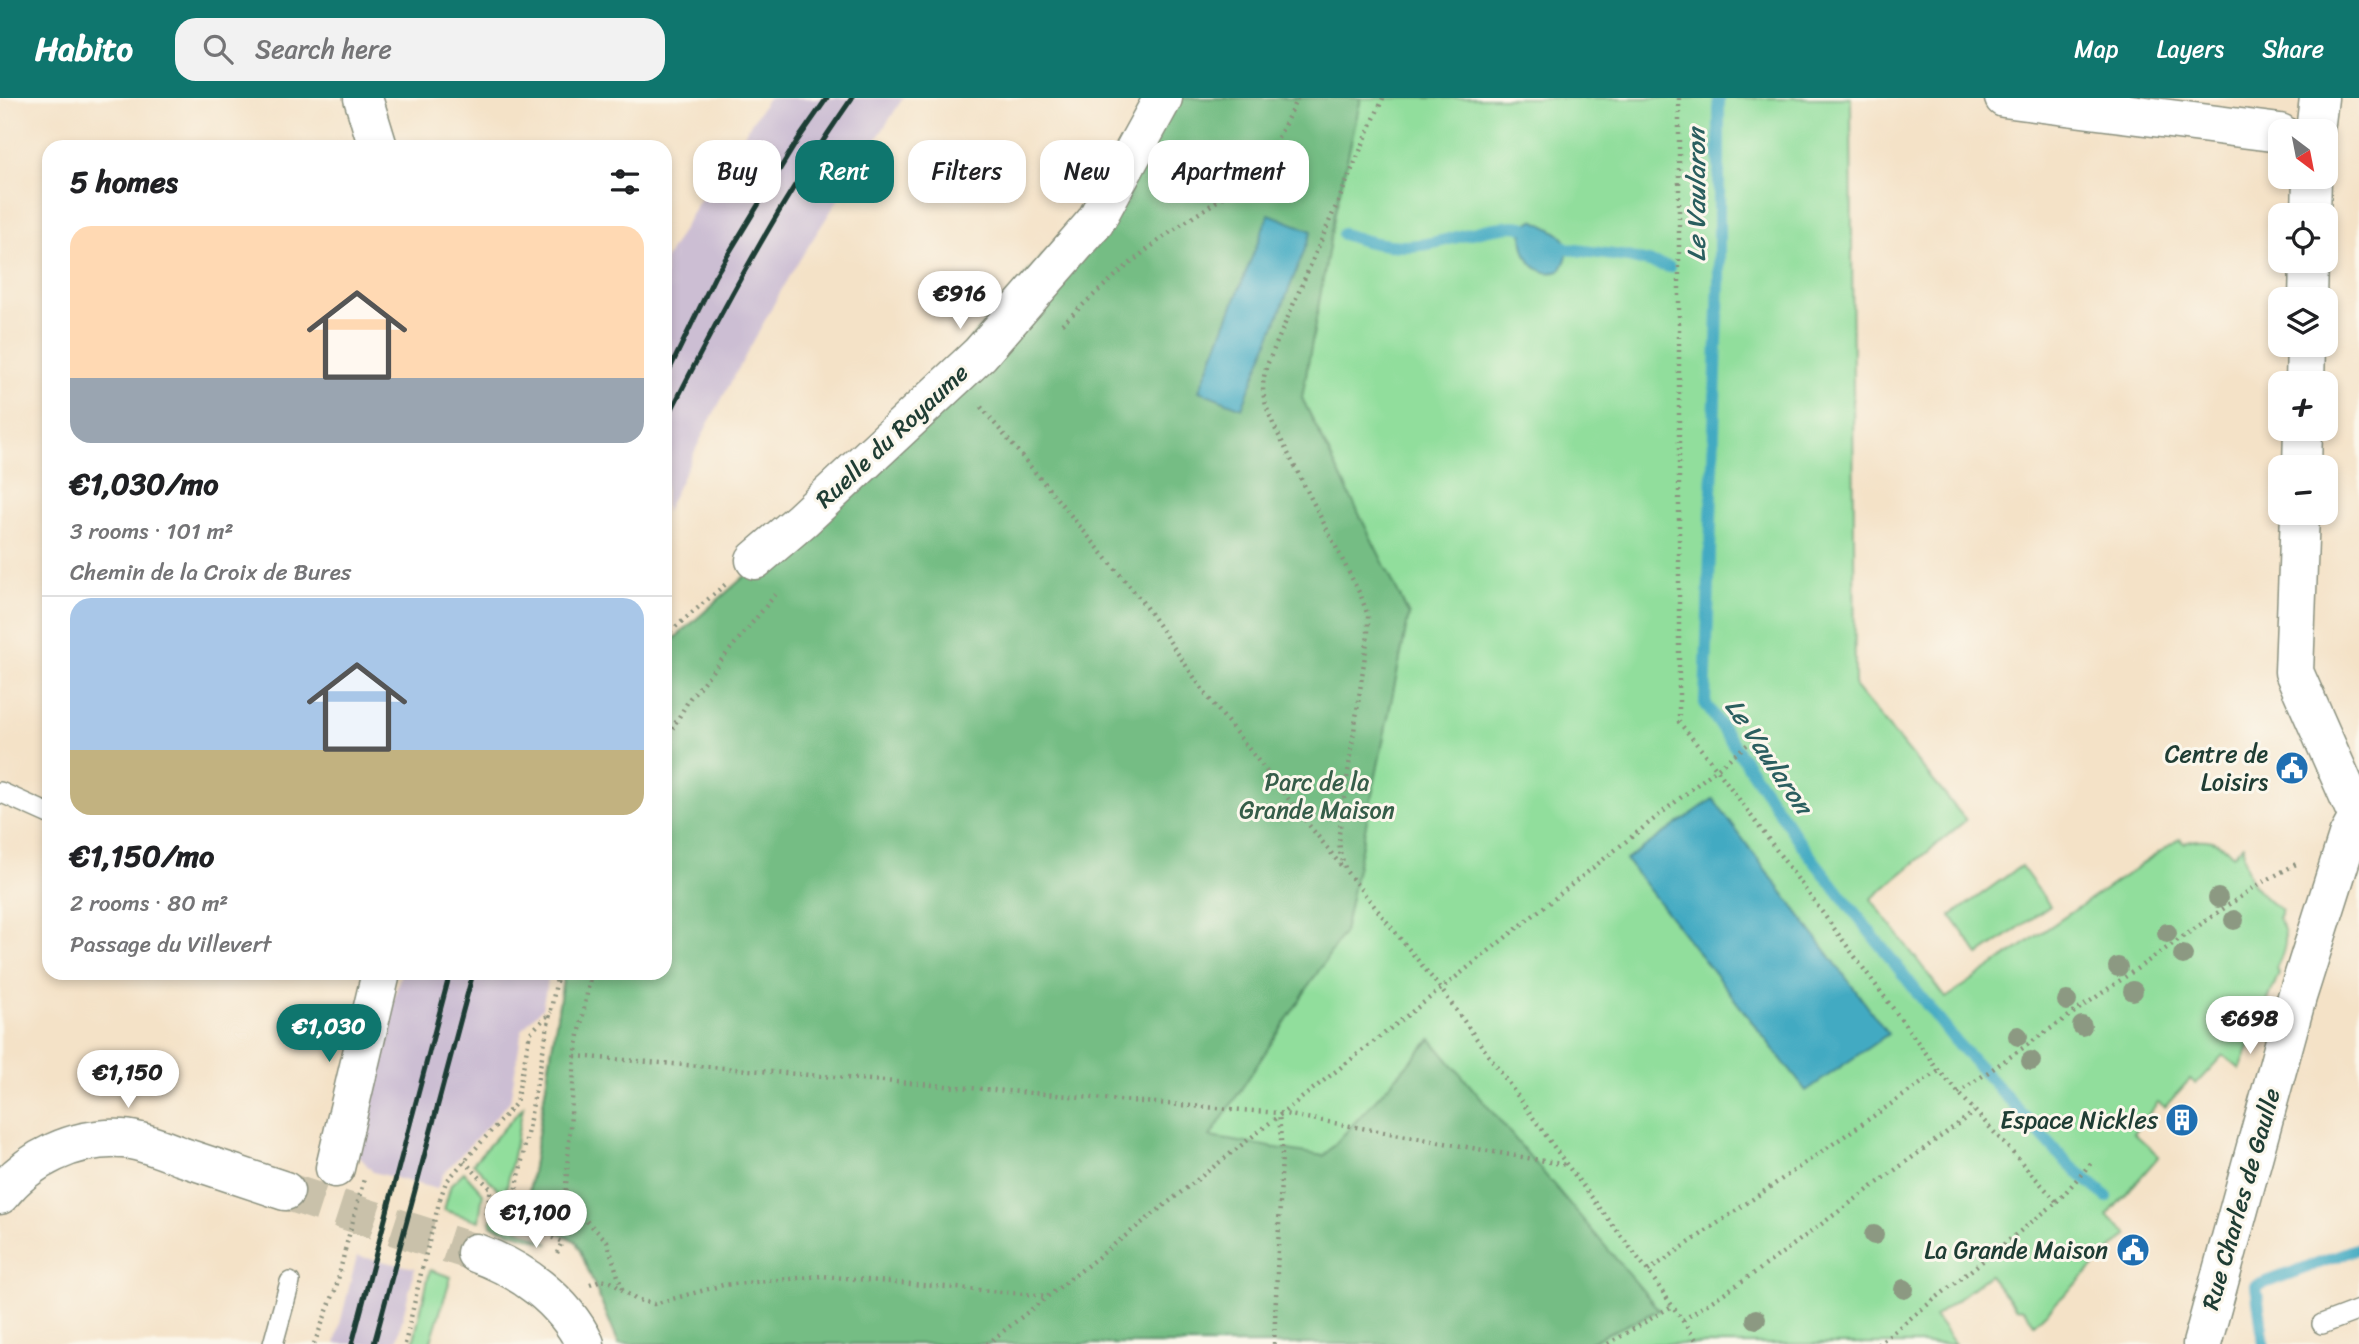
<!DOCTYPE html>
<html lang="en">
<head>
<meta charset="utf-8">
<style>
	:root { --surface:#fff; --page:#f2f2f2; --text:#202124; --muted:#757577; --line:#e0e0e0; --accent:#0f766e }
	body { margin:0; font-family:Sriracha,sans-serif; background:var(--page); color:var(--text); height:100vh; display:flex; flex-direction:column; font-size:26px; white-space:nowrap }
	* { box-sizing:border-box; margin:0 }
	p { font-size:23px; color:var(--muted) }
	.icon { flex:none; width:38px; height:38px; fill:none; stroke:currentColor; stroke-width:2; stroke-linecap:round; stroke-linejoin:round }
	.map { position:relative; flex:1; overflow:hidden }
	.details { position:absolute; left:42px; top:42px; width:630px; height:840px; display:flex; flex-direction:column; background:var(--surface); border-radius:21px; box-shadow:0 4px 10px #0003 }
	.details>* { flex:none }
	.guide { position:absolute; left:693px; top:42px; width:665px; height:63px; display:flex; gap:14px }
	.needle { width:46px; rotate:148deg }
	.tools { position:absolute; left:2268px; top:21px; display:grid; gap:14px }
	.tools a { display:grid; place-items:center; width:70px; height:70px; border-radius:14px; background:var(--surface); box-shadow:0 4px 10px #0003; font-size:35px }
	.price { position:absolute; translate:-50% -60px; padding:0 16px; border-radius:24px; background:#fff; color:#222; font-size:23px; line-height:46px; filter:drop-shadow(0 2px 4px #0008) }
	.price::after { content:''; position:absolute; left:50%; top:42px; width:21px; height:16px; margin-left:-10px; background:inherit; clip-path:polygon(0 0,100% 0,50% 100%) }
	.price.active { background:var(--accent); color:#fff }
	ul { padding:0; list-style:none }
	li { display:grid; align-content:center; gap:14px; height:371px; padding:0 28px }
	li+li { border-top:2px solid var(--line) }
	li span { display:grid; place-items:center; height:217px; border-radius:21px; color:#555 }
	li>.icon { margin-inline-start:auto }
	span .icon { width:126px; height:126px; fill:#fffc; stroke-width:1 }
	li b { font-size:30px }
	h2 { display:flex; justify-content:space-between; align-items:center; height:84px; padding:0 28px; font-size:30px }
	.tag { padding:0 24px; border-radius:21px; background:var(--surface); box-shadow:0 4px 10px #0003; font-size:24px; line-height:63px }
	.tag.active { background:var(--accent); color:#fff }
	header { display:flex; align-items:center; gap:42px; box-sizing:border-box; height:98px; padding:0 35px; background:var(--accent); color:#fff }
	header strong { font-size:33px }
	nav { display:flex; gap:38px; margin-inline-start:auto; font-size:24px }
	.search { width:490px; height:63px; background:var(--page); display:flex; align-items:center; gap:18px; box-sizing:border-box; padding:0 24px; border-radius:21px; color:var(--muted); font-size:26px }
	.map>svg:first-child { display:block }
</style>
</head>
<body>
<header>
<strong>Habito</strong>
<div class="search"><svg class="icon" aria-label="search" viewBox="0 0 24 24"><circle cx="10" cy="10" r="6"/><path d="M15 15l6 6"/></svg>Search here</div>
<nav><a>Map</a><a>Layers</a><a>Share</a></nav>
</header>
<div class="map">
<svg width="2359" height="1246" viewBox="0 0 2359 1246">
	<rect width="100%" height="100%" fill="#fbf7ec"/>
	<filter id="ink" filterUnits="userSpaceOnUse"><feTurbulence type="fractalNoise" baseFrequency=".0143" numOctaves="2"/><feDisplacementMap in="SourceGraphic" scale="14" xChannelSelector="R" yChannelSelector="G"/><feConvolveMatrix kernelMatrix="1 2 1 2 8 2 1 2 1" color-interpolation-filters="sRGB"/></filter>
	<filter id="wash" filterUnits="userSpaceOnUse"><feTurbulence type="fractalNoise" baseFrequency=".00686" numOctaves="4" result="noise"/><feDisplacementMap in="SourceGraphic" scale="28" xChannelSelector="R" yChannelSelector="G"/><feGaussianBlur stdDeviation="1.57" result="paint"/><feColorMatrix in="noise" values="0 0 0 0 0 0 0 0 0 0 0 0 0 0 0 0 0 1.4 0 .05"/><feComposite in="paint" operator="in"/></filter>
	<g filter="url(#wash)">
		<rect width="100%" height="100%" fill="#f4e2c7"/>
		<!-- industrial -->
		<g fill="#ccbed3">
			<path d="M768 0H903L788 180 708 326 665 415V162L698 105Z"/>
			<path d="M401 875H549L542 910 522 931 510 1003 443 1076 437 1091 373 1074 352 1050Z"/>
			<path d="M357 1158 415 1170 396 1246H335Z"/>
		</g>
		<!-- green -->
		<g fill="#91de9c" stroke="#588e68" stroke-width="2">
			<path d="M1180 0H1851L1855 589 1966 722 1871 801 1946 900 2180 740 2184 745C2204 738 2219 742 2233 757L2243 747C2244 778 2256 797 2282 812L2278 820C2290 837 2285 853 2276 870L2279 875 2240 971 2223 957 2196 986 2190 981 2165 1009 2158 1004 2134 1035 2159 1058 2107 1118 2128 1136 2034 1226 2023 1211 2016 1210 1989 1177 1935 1219 1955 1246H619L576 1143 525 1119 564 875H665V549L825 407Z"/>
			<path d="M2021 768 2050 808 1979 857 1951 818Z"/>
			<path d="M523 1009 500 1122 549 1146 491 1127 498 1091 473 1065Z"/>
			<path d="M464 1074 483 1095 479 1123 444 1112 451 1086Z"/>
			<path d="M430 1172 451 1179 430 1246H413Z"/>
		</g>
		<!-- forest -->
		<path fill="#74bd84" stroke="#4a7d5c" stroke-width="2" d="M1180 0H1361L1335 115 1302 300 1409 517 1344 834 1210 1039 1324 1058 1431 941 1659 1212 1586 1246H619L576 1143 525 1119 564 875H665V549L825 407Z"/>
		<!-- water -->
		<g fill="#43aac2" stroke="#31747b" stroke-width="2">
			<path d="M1269 116 1312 133 1242 310 1199 293Z"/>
			<path d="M1533 122C1559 135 1580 141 1560 173 1533 181 1519 153 1523 129Z"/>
			<path d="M1713 701 1888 936 1806 993 1626 762Z"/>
		</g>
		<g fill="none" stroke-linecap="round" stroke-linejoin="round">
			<!-- stream -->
			<g stroke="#43aac2" stroke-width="12">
				<path d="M1719 0V182L1705 605 1804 750 1957 945 2067 1065 2107 1099"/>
				<path d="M1343 136C1370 146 1398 151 1427 146 1453 142 1499 124 1523 129 1528 130 1533 134 1538 136"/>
				<path d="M1554 144 1569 151 1628 159 1669 169"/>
				<path d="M2264 1246 2256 1188 2359 1150"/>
			</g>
		</g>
	</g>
	<g filter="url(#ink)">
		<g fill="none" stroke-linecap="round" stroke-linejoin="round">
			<!-- minor-tunnel -->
			<path stroke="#c9c1aa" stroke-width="38" stroke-dasharray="38 19" stroke-linecap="butt" d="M285 1093 476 1155"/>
			<defs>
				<g id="service">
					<path d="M0 694 49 716"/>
					<path d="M2322 1226 2359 1212"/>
					<path d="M273 1246 290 1184"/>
				</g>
				<g id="minor">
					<path d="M363 0 378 49"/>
					<path d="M2004 0 2280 35"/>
					<path d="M2315 33 2319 0"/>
					<path d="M2311 117 2312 79"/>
					<path d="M2308 201 2309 163"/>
					<path d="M2305 285 2306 247"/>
					<path d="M2302 369 2303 331"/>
					<path d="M2300 415 2294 574 2358 719"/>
					<path d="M755 462 802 422 980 256 1095 124 1163 0"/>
					<path d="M335 1070 381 875"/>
					<path d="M0 1097C29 1060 74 1039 122 1041 142 1042 164 1052 183 1059 217 1070 251 1082 285 1093"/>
					<path d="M476 1155C521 1171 564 1202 585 1246"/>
				</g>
				<path id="secondary" d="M2202 1246 2297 899 2348 738 2359 718"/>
			</defs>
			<!-- service casing -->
			<use href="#service" stroke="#8a907e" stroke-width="22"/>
			<!-- minor casing -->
			<use href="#minor" stroke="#8a907e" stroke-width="41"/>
			<!-- secondary casing -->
			<use href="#secondary" stroke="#8a907e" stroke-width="41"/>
			<!-- path -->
			<g stroke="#8a907e" stroke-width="4.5" stroke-dasharray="2 5" stroke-linecap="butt">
				<path d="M1383 0 1267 267C1259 292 1264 304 1274 328L1361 498 1368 518V537L1339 736 1340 754 1346 773 1441 891 1567 1067 1648 1173 1699 1246"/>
				<path d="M1679 0V624L1716 670 1939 973 2057 1104 1878 1246"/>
				<path d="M1062 226C1096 195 1130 163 1168 136 1198 114 1232 97 1257 69 1275 50 1286 24 1297 0"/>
				<path d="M981 309 1141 502 1207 598 1343 770"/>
				<path d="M665 538 727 485"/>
				<path d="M665 643 690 600 776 496"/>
				<path d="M591 875 575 958 565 1102 607 1143 622 1191"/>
				<path d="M575 958 1279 1015 1566 1067"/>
				<path d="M1958 995 2256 788 2298 765"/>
				<path d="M464 1063 491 1091 485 1119"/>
				<path d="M440 1101 446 1084 516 1005 530 935 551 914"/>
				<path d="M2057 1104 2092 1064"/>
				<path d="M557 1155 562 1144 511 1120 558 875"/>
				<path d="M1648 1173 1939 973"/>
				<path d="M590 1186 601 1182 611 1184 635 1201 654 1206 723 1187 822 1178 1047 1198"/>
				<path d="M1683 1222 1759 1172 1974 1014"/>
				<path d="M314 1246 336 1190 345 1152"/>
				<path d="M405 1246 422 1171"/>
				<path d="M987 1246 1441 891 1753 642"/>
				<path d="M1274 1246 1282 1056 1279 1016"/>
				<path d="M1608 1246 1672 1208"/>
			</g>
			<!-- service -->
			<use href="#service" stroke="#fff" stroke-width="19"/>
			<!-- minor -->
			<use href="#minor" stroke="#fff" stroke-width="38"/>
			<!-- secondary -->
			<use href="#secondary" stroke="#fff" stroke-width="38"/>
			<!-- rail -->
			<g stroke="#1f3d34" stroke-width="5">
				<path d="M665 281 715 178 797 43 827 0"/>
				<path d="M665 325C721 213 780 103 852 0"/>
				<path d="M352 1246 450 875"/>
				<path d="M374 1246 473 875"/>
			</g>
			<!-- path-bridge -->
			<g stroke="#8a907e" stroke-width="4.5" stroke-dasharray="2 5" stroke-linecap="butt">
				<path d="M345 1152 364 1081"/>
				<path d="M422 1171 440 1101"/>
			</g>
		</g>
		<!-- trees -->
		<g fill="#8c9982">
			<circle cx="2218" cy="800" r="10"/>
			<circle cx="2234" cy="822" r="10"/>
			<circle cx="2167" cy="835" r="10"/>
			<circle cx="2183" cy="857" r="10"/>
			<circle cx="2118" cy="869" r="10"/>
			<circle cx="2133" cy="893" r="10"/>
			<circle cx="2067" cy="903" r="10"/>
			<circle cx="2082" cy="928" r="10"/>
			<circle cx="2018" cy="938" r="10"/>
			<circle cx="2031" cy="963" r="10"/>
			<circle cx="1874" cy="1137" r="10"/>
			<circle cx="1904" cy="1191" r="10"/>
			<circle cx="1756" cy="1221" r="10"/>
		</g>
	</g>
	<!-- icons -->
	<defs>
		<symbol id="civic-disc" viewBox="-11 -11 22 22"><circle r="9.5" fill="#1f6fb2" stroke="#fbf7ec"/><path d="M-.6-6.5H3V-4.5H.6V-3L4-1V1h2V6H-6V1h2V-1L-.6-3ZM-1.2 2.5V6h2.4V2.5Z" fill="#fff"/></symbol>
		<symbol id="building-disc" viewBox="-11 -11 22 22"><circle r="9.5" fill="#1f6fb2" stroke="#fbf7ec"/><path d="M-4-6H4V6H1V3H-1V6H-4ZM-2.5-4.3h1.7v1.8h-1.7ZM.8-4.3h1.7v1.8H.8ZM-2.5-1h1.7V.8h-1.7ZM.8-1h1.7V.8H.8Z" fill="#fff"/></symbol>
	</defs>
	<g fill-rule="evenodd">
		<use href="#civic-disc" x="2273" y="651" width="38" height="38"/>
		<use href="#building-disc" x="2163" y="1003" width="38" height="38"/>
		<use href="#civic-disc" x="2114" y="1133" width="38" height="38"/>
	</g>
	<g text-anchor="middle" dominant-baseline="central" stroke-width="6" stroke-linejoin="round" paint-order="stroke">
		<!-- street labels -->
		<g font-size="24" fill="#1f3d34" stroke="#fbf7ec">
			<text transform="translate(892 338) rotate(-43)">Ruelle du Royaume</text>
			<text transform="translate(2241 1101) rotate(-74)">Rue Charles de Gaulle</text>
		</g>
		<!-- poi labels -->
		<g font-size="24" fill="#1f3d34" stroke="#fbf7ec" text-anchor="end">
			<text x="2268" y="656">Centre de<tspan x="2268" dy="28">Loisirs</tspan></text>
			<text x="2158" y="1022">Espace Nickles</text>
			<text x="2108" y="1152">La Grande Maison</text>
		</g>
		<!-- park labels -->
		<g font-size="24" fill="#365d49" stroke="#fbf7ec">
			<text x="1317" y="684">Parc de la<tspan x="1317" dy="28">Grande Maison</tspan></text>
		</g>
		<!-- water labels -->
		<g font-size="26" font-style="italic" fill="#2a5e5f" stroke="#fbf7ec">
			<text transform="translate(1696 97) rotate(-90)">Le Vaularon</text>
			<text transform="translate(1769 658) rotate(56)">Le Vaularon</text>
		</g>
	</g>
</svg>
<div class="tools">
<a><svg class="needle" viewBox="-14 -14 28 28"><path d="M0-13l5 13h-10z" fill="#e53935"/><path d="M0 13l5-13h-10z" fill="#757577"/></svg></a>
<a><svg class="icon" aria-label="locate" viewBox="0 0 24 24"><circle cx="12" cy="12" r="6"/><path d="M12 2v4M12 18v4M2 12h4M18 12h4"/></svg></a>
<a><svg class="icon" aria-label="layers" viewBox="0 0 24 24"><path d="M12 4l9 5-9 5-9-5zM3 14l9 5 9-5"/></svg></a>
<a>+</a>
<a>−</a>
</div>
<b class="price" style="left:960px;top:233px">€916</b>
<b class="price" style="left:2250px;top:958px">€698</b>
<b class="price active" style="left:329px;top:966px">€1,030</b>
<b class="price" style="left:128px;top:1012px">€1,150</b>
<b class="price" style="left:536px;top:1152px">€1,100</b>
<div class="guide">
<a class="tag">Buy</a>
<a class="tag active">Rent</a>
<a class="tag">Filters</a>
<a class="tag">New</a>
<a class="tag">Apartment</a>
</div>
<section class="details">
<h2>5 homes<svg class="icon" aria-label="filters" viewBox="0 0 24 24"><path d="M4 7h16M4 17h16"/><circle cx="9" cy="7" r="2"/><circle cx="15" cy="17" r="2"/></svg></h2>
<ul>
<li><span style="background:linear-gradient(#ffd9b3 70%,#9aa5b1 0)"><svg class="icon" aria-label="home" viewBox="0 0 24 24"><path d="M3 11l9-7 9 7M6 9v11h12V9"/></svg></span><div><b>€1,030/mo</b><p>3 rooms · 101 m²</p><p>Chemin de la Croix de Bures</p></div></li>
<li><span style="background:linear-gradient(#a9c7e8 70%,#c2b280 0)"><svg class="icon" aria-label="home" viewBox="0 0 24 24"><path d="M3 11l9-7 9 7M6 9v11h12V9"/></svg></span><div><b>€1,150/mo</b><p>2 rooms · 80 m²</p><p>Passage du Villevert</p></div></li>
</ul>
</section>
</div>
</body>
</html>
